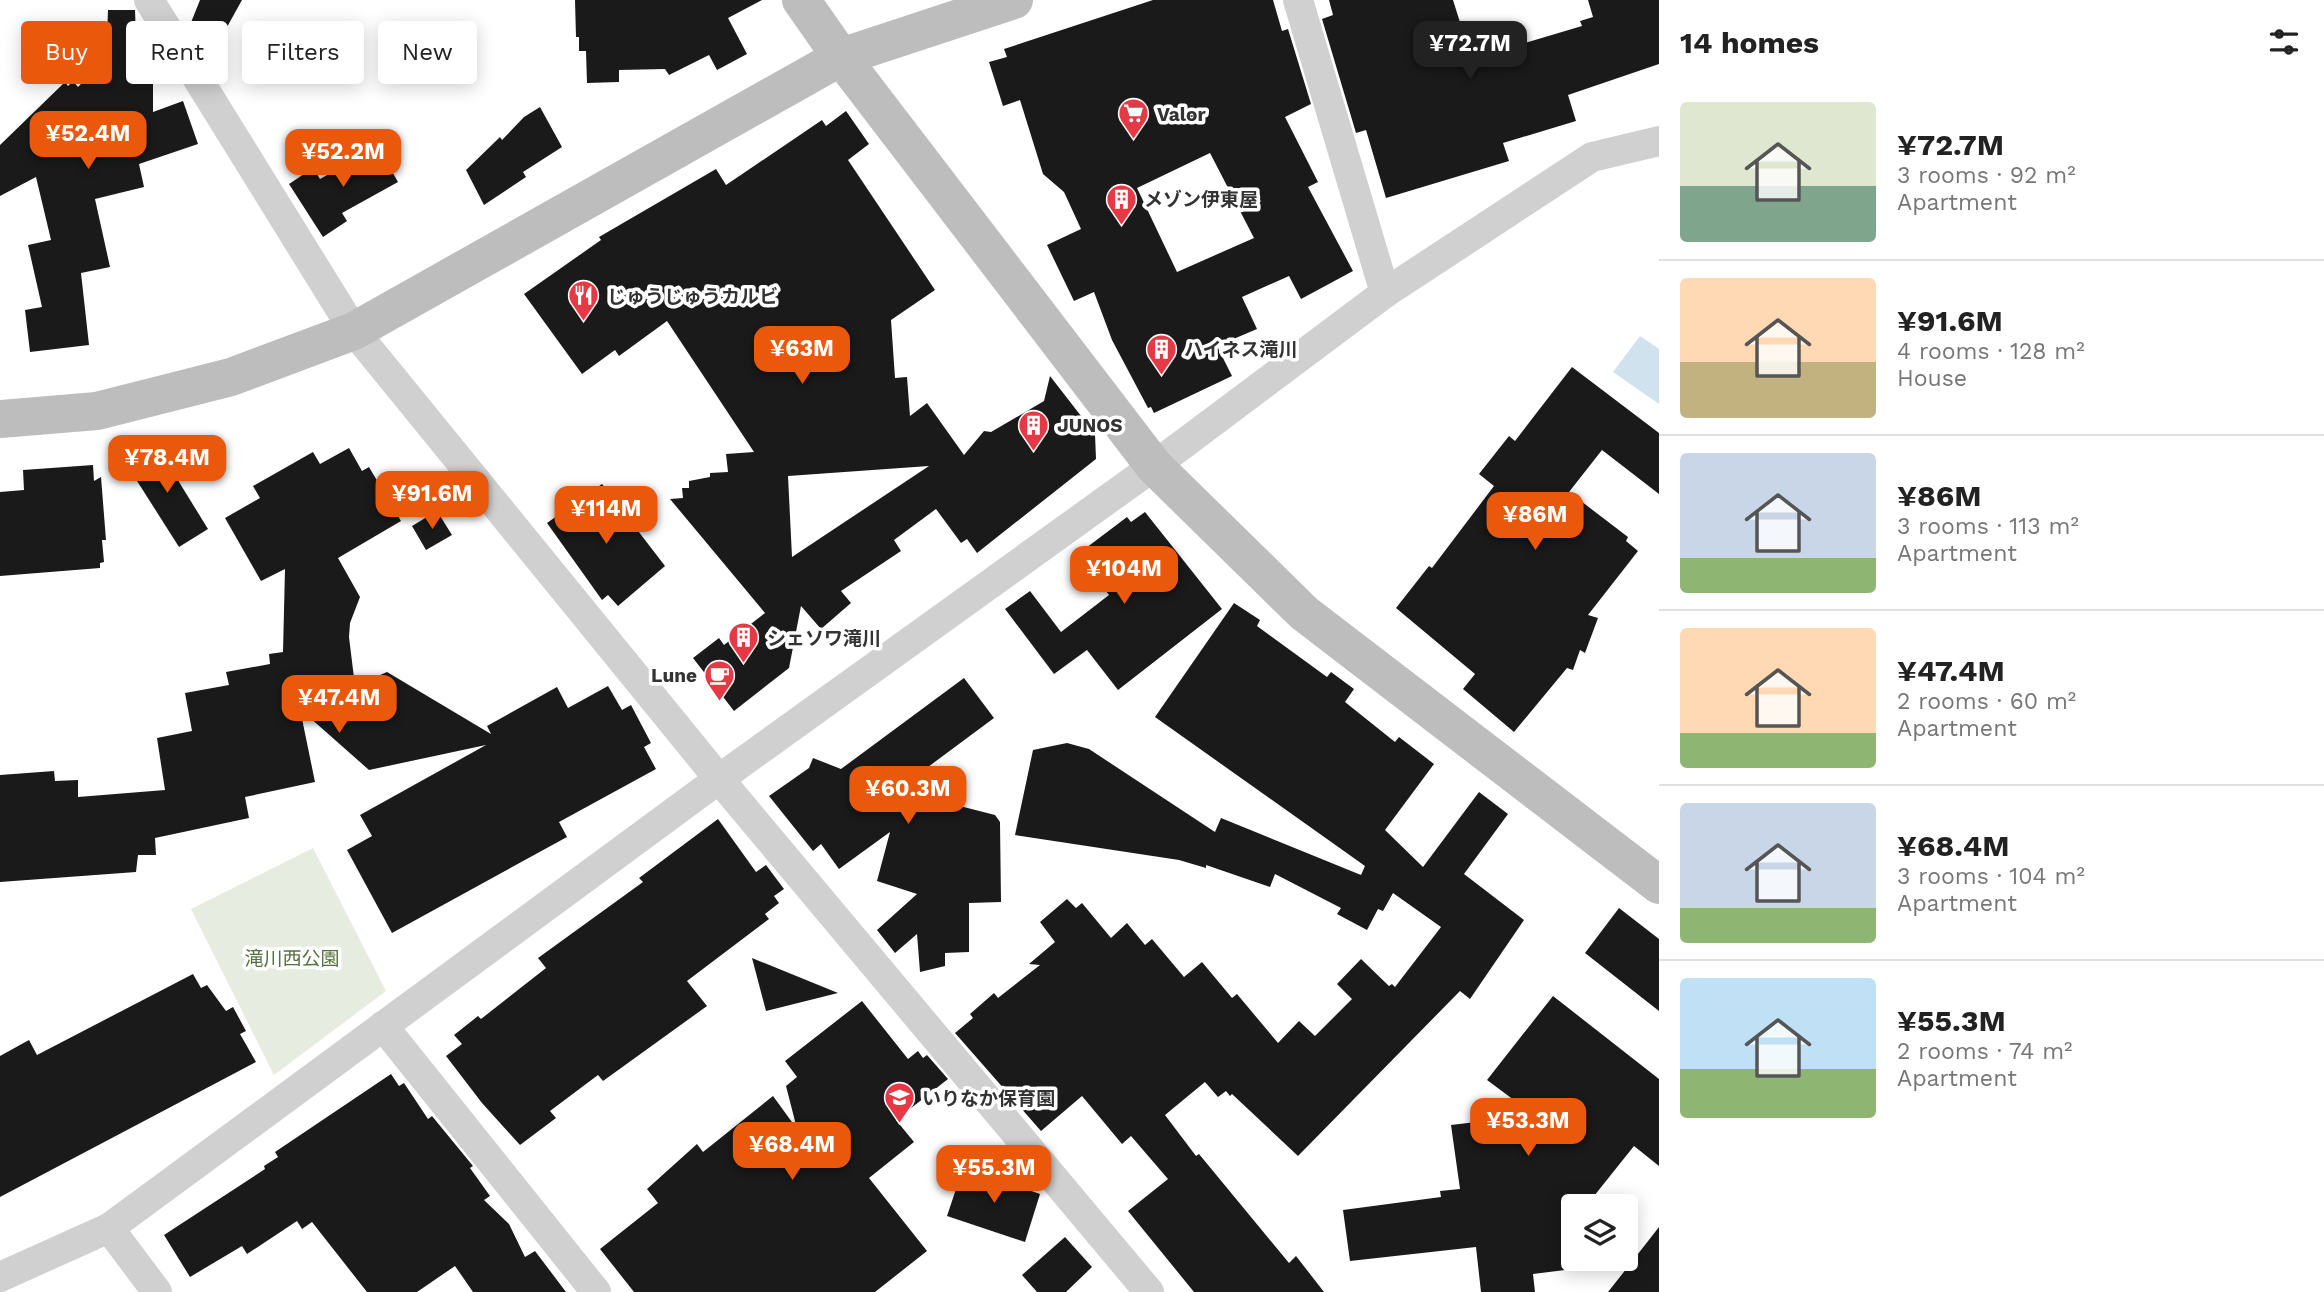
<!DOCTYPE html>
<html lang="en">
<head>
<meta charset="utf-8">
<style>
	:root { --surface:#fff; --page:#f2f2f2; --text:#222; --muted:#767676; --line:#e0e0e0; --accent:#ea580c }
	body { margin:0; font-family:"Work Sans","Noto Sans JP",sans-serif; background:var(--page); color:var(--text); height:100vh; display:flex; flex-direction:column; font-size:26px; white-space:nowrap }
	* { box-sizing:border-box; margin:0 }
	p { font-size:23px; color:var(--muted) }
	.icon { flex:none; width:38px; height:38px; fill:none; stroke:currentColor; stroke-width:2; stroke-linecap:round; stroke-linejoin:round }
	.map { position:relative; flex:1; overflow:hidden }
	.drawer { display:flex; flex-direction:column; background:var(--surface); width:665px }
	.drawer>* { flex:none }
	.hud { position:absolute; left:21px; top:21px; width:665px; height:63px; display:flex; gap:14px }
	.controls { position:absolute; left:1561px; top:1194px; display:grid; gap:14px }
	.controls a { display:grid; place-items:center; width:77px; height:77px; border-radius:7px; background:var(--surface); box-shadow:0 4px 18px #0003; font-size:35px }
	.price { position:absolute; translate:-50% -60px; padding:0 16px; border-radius:14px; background:var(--accent); color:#fff; font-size:23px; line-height:46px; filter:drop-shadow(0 2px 4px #0008) }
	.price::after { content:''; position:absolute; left:50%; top:42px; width:21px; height:16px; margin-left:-10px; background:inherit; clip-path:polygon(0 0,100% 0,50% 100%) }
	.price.on { background:#222; color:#fff }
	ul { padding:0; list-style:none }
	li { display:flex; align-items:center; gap:21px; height:175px; padding:0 21px }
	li+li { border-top:2px solid var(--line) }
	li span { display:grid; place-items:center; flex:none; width:196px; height:140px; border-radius:7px; color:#555 }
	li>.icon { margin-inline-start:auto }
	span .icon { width:84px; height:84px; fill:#fffc; stroke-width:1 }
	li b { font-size:30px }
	h2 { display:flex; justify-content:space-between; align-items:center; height:84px; padding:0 21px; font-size:30px }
	.chip { padding:0 24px; border-radius:7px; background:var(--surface); box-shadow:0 4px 18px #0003; font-size:24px; line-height:63px }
	.chip.on { background:var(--accent); color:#fff }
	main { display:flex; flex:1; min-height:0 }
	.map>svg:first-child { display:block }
</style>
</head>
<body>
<main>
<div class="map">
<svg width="1659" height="1292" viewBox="0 0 1659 1292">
	<rect width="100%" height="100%" fill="#fff"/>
	<!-- green -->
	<path fill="#e6ecdf" d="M313 848 386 991 274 1075 191 909Z"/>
	<!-- water -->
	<path fill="#cfe2ee" d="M1640 336 1659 349V404L1613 372Z"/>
	<!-- building -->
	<g fill="#1a1a1a" fill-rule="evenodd">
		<path d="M200 0H242L217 45 200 38 190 25Z"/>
		<path d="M575 0H762L728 18 747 54 717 70 709 55 669 75 665 69 619 70V82L587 83 586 51H579V37H576Z"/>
		<path d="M1153 0H1273L1282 31 1288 29 1311 104 1285 117 1318 182 1308 187 1353 271 1301 299 1289 276 1242 297 1257 329 1217 346 1232 376 1154 413 1151 407 1148 408 1112 340 1094 292 1074 301 1047 245 1081 229 1064 192 1043 174 1020 100 1003 106 989 62 1007 57 1004 49ZM1210 153 1254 238 1177 272 1137 188Z"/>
		<path d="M1329 0H1453L1470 54 1510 44 1511 47 1582 26 1580 21 1593 17 1588 0H1659V64L1568 95 1576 121 1503 143 1509 161 1386 198 1366 130 1356 133 1322 19 1333 15Z"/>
		<path d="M108 10H135L136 39 153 40V112L183 101 198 144 139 164 144 187 95 199 110 267 81 273 89 345 30 352 25 310 42 307 28 245 51 240 36 177 0 196V145L65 82 68 86 73 81 78 87 106 58Z"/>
		<path d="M540 107 562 147 523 172 526 177 484 205 466 170 500 137 502 140 524 117Z"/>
		<path d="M846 111 869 144 848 160 935 290 891 320 895 378 907 377 910 416 927 403 964 455 984 431 991 432 1044 401 1050 376 1095 434 1096 459 977 553 967 539 961 543 936 509 894 540 901 551 841 591 851 603 821 629 801 606 789 668 734 711 693 658 719 638 724 645 765 613 670 499 683 498 682 488H689V481L710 477V473L728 472 726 454 754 452 667 321 619 356 615 350 582 374 524 294 601 240 599 237 716 169 726 185 822 120 826 126ZM929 466 792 557 788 476Z"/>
		<path d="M378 147 398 182 342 213 347 221 323 237 289 184 313 168 320 179Z"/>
		<path d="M1572 367 1659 433V494L1602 450 1569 492 1628 537 1626 541 1638 551 1588 615 1598 618 1585 653 1580 650 1573 670 1567 668 1514 732 1463 689 1475 674 1396 608 1429 566 1432 568 1494 486 1479 474 1509 436 1515 441Z"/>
		<path d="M155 443 208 529 179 547 125 462Z"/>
		<path d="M349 448 362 471 369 467 401 521 338 558 360 597 350 623 349 637 355 686 387 672 491 734 487 726 557 687 568 708 608 686 622 710 631 705 651 743 644 747 656 769 559 822 567 837 392 933 347 850 372 836 360 815 486 745 369 770 300 709 315 782 245 797 249 818 155 838 156 855H138L136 872 0 882V775L54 771 55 781 78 780V797L165 790 157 738 192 731 185 693 229 685 226 672 270 664 269 654 283 652 285 569 261 581 225 518 260 498 253 486 313 452 320 464Z"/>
		<path d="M93 465 94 481 101 477 106 540H102L104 562 100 563V568L0 576V492L24 490 23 470Z"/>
		<path d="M602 484 665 566 618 606 608 595 602 600 547 523Z"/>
		<path d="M437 511 452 535 426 550 412 526Z"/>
		<path d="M1145 512 1222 609 1118 690 1087 650 1054 674 1005 609 1030 591 1061 632 1109 595 1082 559 1089 553 1086 548 1127 517 1131 522Z"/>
		<path d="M1234 603 1260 620 1257 626 1327 677 1331 672 1354 689 1345 702 1395 742 1399 737 1434 764 1385 830 1423 867 1479 792 1508 814 1464 874 1524 920 1470 999 1460 991 1298 1156 1232 1094 1230 1096 1226 1091 1218 1097 1205 1082 1165 1115 1196 1156 1199 1154 1289 1263 1296 1256 1324 1292H1194L1128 1211 1168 1179 1131 1136 1122 1144 1082 1096 1041 1131 955 1033 973 1018 970 1014 994 993 998 998 1040 965 1029 964 1055 942 1040 922 1067 899 1076 908 1082 903 1111 938 1127 923 1145 945 1152 939 1184 977 1202 962 1232 998 1237 994 1278 1043 1299 1021 1315 1036 1352 999 1337 984 1361 959 1389 986 1392 984 1395 987 1441 927 1393 893 1383 911 1378 909 1367 930 1337 914 1341 908 1275 874 1270 887 1206 865V868L1179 860 1015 835 1033 750 1067 743 1089 749 1215 832 1221 818 1361 875 1365 866 1155 717Z"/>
		<path d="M964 678 994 718 897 790 995 815 1000 822 1001 902 969 903V952L945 953V966L920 972 917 934 895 953 877 930 917 894 877 881 890 832 839 869 821 844 813 851 769 796 809 768 813 758 841 769Z"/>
		<path d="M718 819 756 872 766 865 784 889 774 896 779 903 765 914 769 919 687 981 707 1006 603 1081 598 1075 550 1111 556 1118 520 1145 482 1103 446 1056 462 1044 454 1035 478 1016 481 1019 546 968 538 958 643 882 639 878Z"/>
		<path d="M1619 908 1659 939V1011L1585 953Z"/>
		<path d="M752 958 838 993 766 1011Z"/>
		<path d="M193 974 201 988 207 985 226 1011 233 1007 246 1031 240 1034 256 1062 0 1197V1056L29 1040 37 1055Z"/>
		<path d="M1553 996 1659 1079V1166L1634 1146 1586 1206H1573V1269L1533 1274 1535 1292H1481L1476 1247 1350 1261 1343 1210 1441 1197 1440 1191 1460 1189 1451 1125 1534 1115 1487 1080Z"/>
		<path d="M862 1001 908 1059 918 1051 923 1058 927 1055 948 1079 896 1120 914 1142 869 1178 927 1251 875 1292H634L600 1249 658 1203 647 1189 697 1144 703 1152 773 1096 797 1129 786 1086 797 1077 785 1061Z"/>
		<path d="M391 1074 399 1086 404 1083 428 1119 432 1116 473 1166 470 1168 490 1196 484 1200 509 1224 525 1257 535 1251 566 1292H473L455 1266 417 1292H367L312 1222 302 1229 297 1221 247 1254 242 1246 190 1277 164 1235 265 1169 264 1166 278 1157 275 1152Z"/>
		<path d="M967 1169 1040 1194 1025 1242 947 1216 961 1174 965 1176Z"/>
		<path d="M1659 1227V1292H1608L1627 1268Z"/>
		<path d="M1065 1237 1092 1267 1066 1292H1037L1022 1275Z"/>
	</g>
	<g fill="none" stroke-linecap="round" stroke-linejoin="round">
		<!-- street -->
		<g stroke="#d0d0d0" stroke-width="30">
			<path d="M149 0 354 331 719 779 1149 1292"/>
			<path d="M1298 0 1385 293"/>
			<path d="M383 1026 596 1292"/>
			<path d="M109 1228 157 1292"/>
			<path d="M0 1277 109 1228 719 779 1154 466 1385 293 1592 157 1659 141"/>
		</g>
		<!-- secondary -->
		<g stroke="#bdbdbd" stroke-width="38">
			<path d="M801 0 841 57 1154 466 1304 613 1659 885"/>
			<path d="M0 419 97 411 231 377 354 331 841 57 1014 0"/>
		</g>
	</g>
	<!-- icons -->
	<defs>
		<symbol id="supermarket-pin" viewBox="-11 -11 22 30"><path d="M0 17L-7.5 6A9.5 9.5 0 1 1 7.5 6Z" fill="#e63946" stroke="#fff"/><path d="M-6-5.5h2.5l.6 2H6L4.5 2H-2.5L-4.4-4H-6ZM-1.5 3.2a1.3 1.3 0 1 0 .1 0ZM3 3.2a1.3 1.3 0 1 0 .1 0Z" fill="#fff"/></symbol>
		<symbol id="building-pin" viewBox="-11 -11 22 30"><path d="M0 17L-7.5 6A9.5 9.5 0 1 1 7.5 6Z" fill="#e63946" stroke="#fff"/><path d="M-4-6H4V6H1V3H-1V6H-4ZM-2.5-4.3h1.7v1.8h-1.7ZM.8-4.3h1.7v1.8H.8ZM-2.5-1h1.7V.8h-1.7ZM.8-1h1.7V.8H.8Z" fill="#fff"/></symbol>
		<symbol id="restaurant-pin" viewBox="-11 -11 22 30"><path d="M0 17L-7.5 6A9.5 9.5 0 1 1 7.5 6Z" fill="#e63946" stroke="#fff"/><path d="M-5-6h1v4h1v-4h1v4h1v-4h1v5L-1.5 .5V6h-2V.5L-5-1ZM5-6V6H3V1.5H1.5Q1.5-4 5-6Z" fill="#fff"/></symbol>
		<symbol id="cafe-pin" viewBox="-11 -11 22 30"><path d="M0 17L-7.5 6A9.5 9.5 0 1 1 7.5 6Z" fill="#e63946" stroke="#fff"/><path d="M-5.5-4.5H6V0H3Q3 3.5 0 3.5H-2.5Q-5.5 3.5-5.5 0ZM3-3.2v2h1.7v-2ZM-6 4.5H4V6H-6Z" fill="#fff"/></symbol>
		<symbol id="school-pin" viewBox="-11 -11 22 30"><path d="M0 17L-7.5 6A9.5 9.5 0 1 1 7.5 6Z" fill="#e63946" stroke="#fff"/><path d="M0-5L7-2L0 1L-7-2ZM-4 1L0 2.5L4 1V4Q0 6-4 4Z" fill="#fff"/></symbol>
	</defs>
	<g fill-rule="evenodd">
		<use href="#supermarket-pin" x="1116" y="96" width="35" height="47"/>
		<use href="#building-pin" x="1104" y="182" width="35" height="47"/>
		<use href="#restaurant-pin" x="566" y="278" width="35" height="47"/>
		<use href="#building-pin" x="1144" y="332" width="35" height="47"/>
		<use href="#building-pin" x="1016" y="408" width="35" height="47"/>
		<use href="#building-pin" x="726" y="620" width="35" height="47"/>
		<use href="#cafe-pin" x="702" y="658" width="35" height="47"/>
		<use href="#school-pin" x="882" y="1080" width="35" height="47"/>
	</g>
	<g text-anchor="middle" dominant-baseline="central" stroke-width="7" stroke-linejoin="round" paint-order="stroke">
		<!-- poi labels -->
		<g font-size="19" font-weight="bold" fill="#333" stroke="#fff" text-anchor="start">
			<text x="1157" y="114">Valor</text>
			<text x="1144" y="199">メゾン伊東屋</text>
			<text x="607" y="296">じゅうじゅうカルビ</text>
			<text x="1184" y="349">ハイネス滝川</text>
			<text x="1057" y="425">JUNOS</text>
			<text x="767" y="638">シェソワ滝川</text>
			<text x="697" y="675" text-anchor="end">Lune</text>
			<text x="922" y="1098">いりなか保育園</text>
		</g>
		<!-- park labels -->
		<g font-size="19" fill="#56703f" stroke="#fff">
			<text x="292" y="958">滝川西公園</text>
		</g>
	</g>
</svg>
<div class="controls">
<a><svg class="icon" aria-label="layers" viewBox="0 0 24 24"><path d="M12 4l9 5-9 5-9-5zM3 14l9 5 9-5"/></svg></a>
</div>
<b class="price on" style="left:1470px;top:81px">¥72.7M</b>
<b class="price" style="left:88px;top:171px">¥52.4M</b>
<b class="price" style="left:343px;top:189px">¥52.2M</b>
<b class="price" style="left:802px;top:386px">¥63M</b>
<b class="price" style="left:167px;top:495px">¥78.4M</b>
<b class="price" style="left:432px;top:531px">¥91.6M</b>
<b class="price" style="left:606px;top:546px">¥114M</b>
<b class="price" style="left:1535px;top:552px">¥86M</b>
<b class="price" style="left:1124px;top:606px">¥104M</b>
<b class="price" style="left:339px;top:735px">¥47.4M</b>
<b class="price" style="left:908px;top:826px">¥60.3M</b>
<b class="price" style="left:1528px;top:1158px">¥53.3M</b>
<b class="price" style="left:792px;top:1182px">¥68.4M</b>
<b class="price" style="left:994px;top:1205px">¥55.3M</b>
<div class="hud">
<a class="chip on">Buy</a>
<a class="chip">Rent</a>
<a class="chip">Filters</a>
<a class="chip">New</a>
</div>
</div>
<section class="drawer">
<h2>14 homes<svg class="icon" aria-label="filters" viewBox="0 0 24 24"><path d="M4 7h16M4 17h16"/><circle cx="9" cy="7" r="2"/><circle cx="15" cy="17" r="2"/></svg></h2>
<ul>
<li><span style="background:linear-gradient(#dfe7d0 60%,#7fa58c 0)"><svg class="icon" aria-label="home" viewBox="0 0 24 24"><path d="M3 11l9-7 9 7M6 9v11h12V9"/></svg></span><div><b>¥72.7M</b><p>3 rooms · 92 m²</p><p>Apartment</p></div></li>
<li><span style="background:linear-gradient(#ffd9b3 60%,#c2b280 0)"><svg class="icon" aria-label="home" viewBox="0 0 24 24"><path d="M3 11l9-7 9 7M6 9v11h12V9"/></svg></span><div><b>¥91.6M</b><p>4 rooms · 128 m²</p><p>House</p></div></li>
<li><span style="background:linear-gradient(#c9d6e8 75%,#8fb573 0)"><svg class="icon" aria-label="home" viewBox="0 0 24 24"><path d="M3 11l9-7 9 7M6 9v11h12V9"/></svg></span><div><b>¥86M</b><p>3 rooms · 113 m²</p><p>Apartment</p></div></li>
<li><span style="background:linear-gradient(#ffd9b3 75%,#8fb573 0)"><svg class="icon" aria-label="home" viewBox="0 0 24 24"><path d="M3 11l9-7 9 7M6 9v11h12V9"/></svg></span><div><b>¥47.4M</b><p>2 rooms · 60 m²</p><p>Apartment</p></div></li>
<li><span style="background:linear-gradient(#c9d6e8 75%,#8fb573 0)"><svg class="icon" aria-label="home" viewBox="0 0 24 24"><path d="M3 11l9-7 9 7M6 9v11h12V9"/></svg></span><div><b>¥68.4M</b><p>3 rooms · 104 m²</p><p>Apartment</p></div></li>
<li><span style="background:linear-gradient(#bfe0f5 65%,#8fb573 0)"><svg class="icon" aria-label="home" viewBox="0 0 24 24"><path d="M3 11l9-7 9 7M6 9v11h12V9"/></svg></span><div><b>¥55.3M</b><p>2 rooms · 74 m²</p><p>Apartment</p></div></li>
</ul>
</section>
</main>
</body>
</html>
